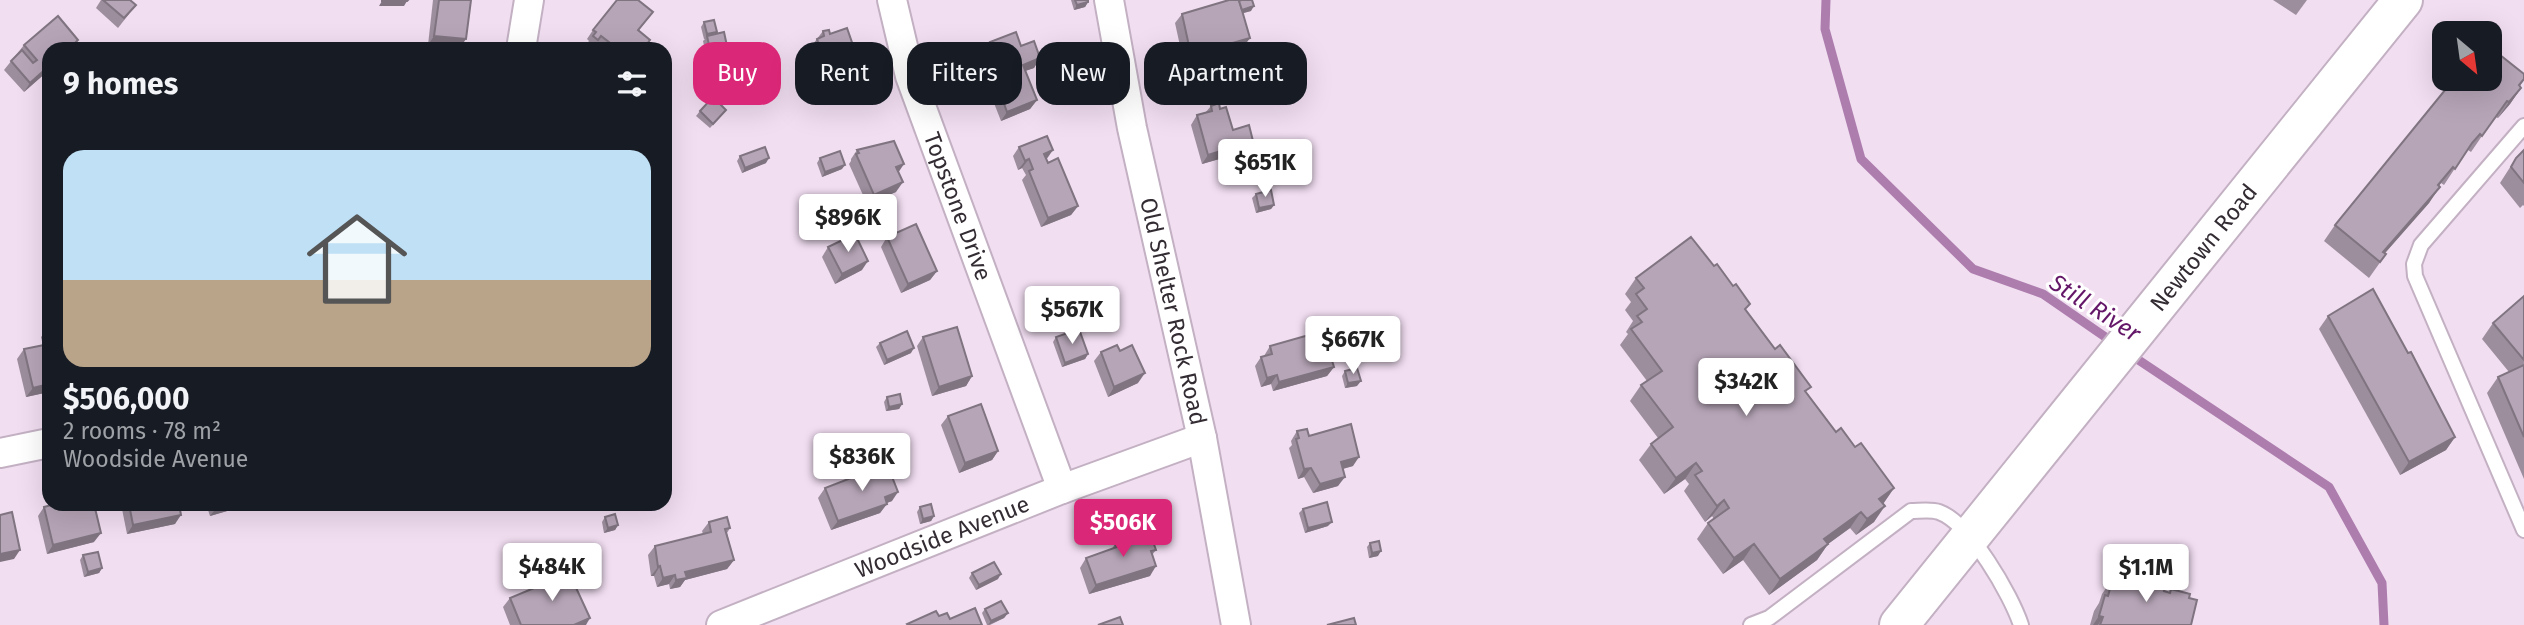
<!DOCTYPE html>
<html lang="en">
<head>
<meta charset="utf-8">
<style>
	:root { --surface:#171b24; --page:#20242c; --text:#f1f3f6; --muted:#9ea1a6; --accent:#db2777 }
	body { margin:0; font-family:"Fira Sans",sans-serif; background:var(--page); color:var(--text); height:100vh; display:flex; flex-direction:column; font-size:26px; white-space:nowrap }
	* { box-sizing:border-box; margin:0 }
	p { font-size:23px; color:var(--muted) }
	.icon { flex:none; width:38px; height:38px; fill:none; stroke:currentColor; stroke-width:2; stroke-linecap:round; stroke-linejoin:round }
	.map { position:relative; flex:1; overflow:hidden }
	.drawer { position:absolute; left:42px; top:42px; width:630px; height:469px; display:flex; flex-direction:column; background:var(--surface); border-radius:21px; box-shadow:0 7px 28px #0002 }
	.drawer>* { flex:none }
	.guide { position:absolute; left:693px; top:42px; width:665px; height:63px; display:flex; gap:14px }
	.needle { width:46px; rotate:151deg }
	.controls { position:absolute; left:2432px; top:21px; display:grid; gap:14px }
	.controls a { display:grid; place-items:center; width:70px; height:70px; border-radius:14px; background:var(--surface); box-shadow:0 7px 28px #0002; font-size:35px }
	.price { position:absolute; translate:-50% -60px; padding:0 16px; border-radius:7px; background:#fff; color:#222; font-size:23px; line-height:46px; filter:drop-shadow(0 2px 4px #0008) }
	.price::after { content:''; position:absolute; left:50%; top:42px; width:21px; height:16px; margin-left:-10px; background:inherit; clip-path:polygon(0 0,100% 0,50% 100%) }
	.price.on { background:var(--accent); color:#fff }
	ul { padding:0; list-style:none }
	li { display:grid; align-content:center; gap:14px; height:371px; padding:0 21px }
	li span { display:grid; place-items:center; height:217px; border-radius:21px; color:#555 }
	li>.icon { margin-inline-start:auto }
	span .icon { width:126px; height:126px; fill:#fffc; stroke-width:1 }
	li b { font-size:30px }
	h2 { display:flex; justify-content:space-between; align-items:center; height:84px; padding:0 21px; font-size:30px }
	.pill { padding:0 24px; border-radius:21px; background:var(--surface); box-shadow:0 7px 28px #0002; font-size:24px; line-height:63px }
	.pill.on { background:var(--accent); color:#fff }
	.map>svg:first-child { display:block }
</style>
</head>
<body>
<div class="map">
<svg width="2524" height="625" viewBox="0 0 2524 625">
	<rect width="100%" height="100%" fill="#f1def1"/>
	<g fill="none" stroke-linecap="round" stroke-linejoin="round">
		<!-- stream -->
		<g stroke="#ad7dae" stroke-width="9">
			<path d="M1826 0 1825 29 1861 159 1973 269 2043 294 2114 343"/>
			<path d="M2128 353 2329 487 2382 583 2384 625"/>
		</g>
		<defs>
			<g id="service">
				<path d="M2524 126 2421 245 2414 264 2415 276 2524 530"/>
				<path d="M1751 625 1769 618 1911 511C1919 511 1931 509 1939 512 1970 523 2011 595 2021 625"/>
			</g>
			<g id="minor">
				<path id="s1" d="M892 0 910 76 1062 489"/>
				<path id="s2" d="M1109 0 1132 128 1202 438 1236 625"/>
				<path d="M521 49 529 0"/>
				<path d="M0 453 49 443"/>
				<path id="s3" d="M721 625 1062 489 1202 438"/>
			</g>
			<g id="secondary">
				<path id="s4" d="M1899 625 2403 0"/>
			</g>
		</defs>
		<!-- service casing -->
		<use href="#service" stroke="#c3b1c3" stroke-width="18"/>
		<!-- minor casing -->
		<use href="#minor" stroke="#c3b1c3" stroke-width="32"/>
		<!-- secondary casing -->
		<use href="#secondary" stroke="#c3b1c3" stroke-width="42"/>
		<!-- service -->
		<use href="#service" stroke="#fff" stroke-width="14"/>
		<!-- minor -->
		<use href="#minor" stroke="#fff" stroke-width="28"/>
		<!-- secondary -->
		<use href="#secondary" stroke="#fff" stroke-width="38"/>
	</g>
	<!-- wall -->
	<g fill="#9d8e9d">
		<path d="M101 0H131L129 14 118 28 96 8Z"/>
		<path d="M433 0H471L459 49 428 45Z"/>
		<path d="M1071 0H1088V2L1085 7 1074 10Z"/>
		<path d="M2273 0H2307L2296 15Z"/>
		<path d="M1251 11 1243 13 1250 38 1243 47 1184 64 1175 23 1182 14Z"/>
		<path d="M653 12 639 30 650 40 644 49H599L594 46 591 49 586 45 589 41 587 39 593 30Z"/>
		<path d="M704 22 715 34 723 51 706 55 703 41 705 39H704L701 27Z"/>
		<path d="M823 31 830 34 854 48 861 57 858 62 864 78 857 87 827 97 825 92 817 94 814 85 819 76 810 48Z"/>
		<path d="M78 40 72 49H49V70L24 92 4 70 24 45Z"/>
		<path d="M990 42 1021 46 1040 58 1034 68 1025 71 1037 100 1030 109 1001 121 985 80 993 70 984 51Z"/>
		<path d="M716 61 728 70 717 75 713 66Z"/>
		<path d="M2524 80 2520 86 2521 88 2510 104 2498 118 2495 117 2471 152 2468 150 2463 156 2444 185 2441 183 2429 203 2385 253 2386 254 2369 278 2324 241 2335 225Z"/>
		<path d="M1211 106 1220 109 1233 130 1253 141 1247 151 1202 164 1191 125 1197 115 1205 113Z"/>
		<path d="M726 110 710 128 696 116 700 111Z"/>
		<path d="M1019 147 1046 160 1078 206 1071 215 1041 227 1022 180 1026 175 1022 168 1018 170 1013 156Z"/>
		<path d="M857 150 898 172 896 192 867 204 849 164 851 161V159Z"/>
		<path d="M2524 150V206L2523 205 2520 208 2500 183 2516 158Z"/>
		<path d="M740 156 766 163 742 173 737 161Z"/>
		<path d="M820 158 842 169 822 177 817 163Z"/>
		<path d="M1256 194 1274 205 1271 209 1256 213 1252 198Z"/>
		<path d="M887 237 937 271 930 280 901 293 881 247Z"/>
		<path d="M828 247 862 270 835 284 822 257Z"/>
		<path d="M1636 278 1746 310 1836 432 1855 447 1894 488 1883 504 1874 522 1856 535 1850 528 1828 544 1817 560 1769 595 1743 560 1723 574 1697 539 1708 523 1714 519 1712 516 1705 522 1684 491 1689 484 1685 479 1664 494 1639 460 1651 444 1658 438 1630 401 1641 385 1647 381 1620 345 1628 334 1626 332 1633 321 1625 310 1631 302 1625 294Z"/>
		<path d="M2524 296V479L2487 393 2498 377 2509 372 2482 339 2493 323Z"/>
		<path d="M2328 316 2455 437 2446 450 2400 475 2319 329Z"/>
		<path d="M49 327V392L26 397 17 359 24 349 43 345 41 337 48 328Z"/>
		<path d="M923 337 972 376 966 386 932 396 917 346Z"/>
		<path d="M1056 337 1088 354 1085 359 1062 367 1053 342Z"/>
		<path d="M880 343 911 353 884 365 876 347Z"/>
		<path d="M1270 346 1334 367 1327 376 1273 391 1271 384 1261 387 1255 366 1261 357 1264 356Z"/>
		<path d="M1101 352 1138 383 1108 397 1094 361Z"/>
		<path d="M1345 371 1357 386 1345 388 1342 376Z"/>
		<path d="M887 397 902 404 899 409 886 411 884 402Z"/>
		<path d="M948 416 998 451 992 460 959 473 941 425Z"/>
		<path d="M1297 431 1309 436 1353 466 1343 469 1338 486 1313 493 1304 477 1298 479 1289 448 1292 445 1291 441Z"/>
		<path d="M825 488 892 501 887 503 880 513 831 530 818 498Z"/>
		<path d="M121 504H179L175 524 127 534Z"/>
		<path d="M206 504H251L210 516Z"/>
		<path d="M44 507 94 542 47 554 38 516Z"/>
		<path d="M920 507 934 516 931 521 920 524 917 512Z"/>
		<path d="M1303 509 1328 526 1305 533 1299 513Z"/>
		<path d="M605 517 618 525 615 530 604 533 602 522Z"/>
		<path d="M709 522 730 528 727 533 734 560 727 569 685 580 680 587 670 589 669 584 657 587 654 576H651L648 555 655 546 703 534 702 531Z"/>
		<path d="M1370 543 1378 556 1369 558 1367 547Z"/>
		<path d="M1115 544 1156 550 1152 555 1150 576 1089 594 1080 568 1086 558 1112 549Z"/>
		<path d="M83 555 102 568 99 573 84 577 80 560Z"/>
		<path d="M972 573 998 579 976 590 969 578Z"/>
		<path d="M548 574 586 625H510L503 607 510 598 542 585 541 583Z"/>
		<path d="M2139 574 2164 591 2169 592 2171 589 2189 598 2191 625H2090L2094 611 2099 603 2102 594 2113 578 2124 582 2128 576 2136 578Z"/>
		<path d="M985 609 1008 613 1004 618 990 625H987L982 613Z"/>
	</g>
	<!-- shaded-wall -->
	<g fill="#7f7480">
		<path d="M382 1H407L404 6H379Z"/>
		<path d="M1088 2 1085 7 1074 10 1077 5Z"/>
		<path d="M1254 6 1251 11 1236 15 1239 11Z"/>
		<path d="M434 36 466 39 459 49 428 45Z"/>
		<path d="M1250 38 1243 47 1184 64 1191 55Z"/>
		<path d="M727 46 723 51 706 55 710 50Z"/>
		<path d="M1040 58 1034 68 1016 74 1023 65Z"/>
		<path d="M731 65 728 70 717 75 721 70Z"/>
		<path d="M49 66V70L24 92 30 83Z"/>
		<path d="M864 78 857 87 827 97 833 88Z"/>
		<path d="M831 82 825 92 817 94 823 85Z"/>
		<path d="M2521 88 2510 104 2498 118 2509 102Z"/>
		<path d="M1037 100 1030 109 1001 121 1007 112Z"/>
		<path d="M1253 141 1247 151 1202 164 1208 155Z"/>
		<path d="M1053 150 1046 160 1044 154Z"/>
		<path d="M769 158 766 163 742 173 745 168Z"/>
		<path d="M1029 159 1022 168 1018 170 1025 161Z"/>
		<path d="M904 164 898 173 896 167Z"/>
		<path d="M845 165 842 169 822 177 825 172Z"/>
		<path d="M903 182 896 192 867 204 874 195Z"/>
		<path d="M2440 187 2429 203 2378 261 2383 252Z"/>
		<path d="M1274 205 1271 209 1256 213 1259 208Z"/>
		<path d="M1078 206 1071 215 1041 227 1048 218Z"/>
		<path d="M868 261 862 270 835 284 842 274Z"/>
		<path d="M937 271 930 280 901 293 908 284Z"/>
		<path d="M914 348 911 353 884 365 887 360Z"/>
		<path d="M1088 354 1085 359 1062 367 1065 363Z"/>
		<path d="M1334 367 1327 376 1273 391 1279 382Z"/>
		<path d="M1145 373 1138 383 1108 397 1114 387Z"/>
		<path d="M1277 375 1271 384 1261 387 1267 378Z"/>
		<path d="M972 376 966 386 932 396 939 387Z"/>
		<path d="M1361 381 1357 386 1345 388 1348 383Z"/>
		<path d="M49 384V392L26 397 33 388Z"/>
		<path d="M902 404 899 409 886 411 889 407Z"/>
		<path d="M2455 437 2446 450 2400 475 2409 462Z"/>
		<path d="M998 451 992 460 959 473 965 463Z"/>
		<path d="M1359 457 1353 466 1334 471 1341 462Z"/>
		<path d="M1696 463 1685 479 1664 494 1676 478Z"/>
		<path d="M1311 468 1304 477 1298 479 1304 469Z"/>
		<path d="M1345 477 1338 486 1313 493 1320 484Z"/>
		<path d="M1894 488 1883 504 1879 499Z"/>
		<path d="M898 492 892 501 878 506 885 497Z"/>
		<path d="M1724 500 1712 516 1705 522 1717 506Z"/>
		<path d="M227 504H251L210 516 217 507Z"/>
		<path d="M887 504 880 513 831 530 838 521Z"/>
		<path d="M1885 506 1874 522 1856 535 1867 519Z"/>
		<path d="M1861 512 1850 528 1828 544 1817 560 1769 595 1780 579 1824 539Z"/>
		<path d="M181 515 175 524 127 534 133 525Z"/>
		<path d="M934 516 931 521 920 524 923 519Z"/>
		<path d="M1332 522 1328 526 1305 533 1308 528Z"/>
		<path d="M618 525 615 530 604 533 608 528Z"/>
		<path d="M101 533 94 542 47 554 53 545Z"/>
		<path d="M1754 544 1743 560 1723 574 1734 558Z"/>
		<path d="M20 550 14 559 0 562V554Z"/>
		<path d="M1381 551 1378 556 1369 558 1372 553Z"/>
		<path d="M734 560 727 569 685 580 680 587 670 589 676 580 685 572Z"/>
		<path d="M660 566 654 576H651L658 567Z"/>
		<path d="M1156 566 1150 576 1089 594 1096 585Z"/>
		<path d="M102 568 99 573 84 577 88 572Z"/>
		<path d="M1001 574 998 579 976 590 979 585Z"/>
		<path d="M675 575 669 584 657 587 663 578Z"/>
		<path d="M1008 613 1004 618 988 625 991 621Z"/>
		<path d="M2099 616 2103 617 2098 625H2093Z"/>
		<path d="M590 618 586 625H574Z"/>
	</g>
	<!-- building -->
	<g fill="#b6a5b7" stroke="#7f7480" stroke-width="2">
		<path d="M103 0H130L136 5 124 18Z"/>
		<path d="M382 0H408L407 1H382Z"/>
		<path d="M439 0H471L466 39 434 36Z"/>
		<path d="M617 0H638L653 12 638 30 650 40 643 49H618L601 36 598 40 593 36 596 32 593 30Z"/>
		<path d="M1075 0H1088V2L1077 5Z"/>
		<path d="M1229 0H1239L1250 38 1191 55 1182 14Z"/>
		<path d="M1241 0H1252L1254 6 1242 10 1239 1Z"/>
		<path d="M58 16 78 40 69 49H49V66L30 83 11 61 22 50 33 63 37 60 24 45Z"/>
		<path d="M714 20 717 32 707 34 704 22Z"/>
		<path d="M847 28 854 48 858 47 861 57 857 58 864 78 833 88 831 82 823 85 820 75 828 73 817 39 824 36 823 31 829 30 830 34Z"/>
		<path d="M724 32 727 46 710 50 707 36Z"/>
		<path d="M1016 32 1021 46 1034 41 1040 58 1023 65 1037 100 1007 112 992 70 1002 66 990 42Z"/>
		<path d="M2490 47 2524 74V79L2519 85 2521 88 2509 102 2507 101 2482 136 2480 134 2472 143 2455 169 2453 167 2438 185 2440 187 2383 252 2386 254 2380 262 2335 225 2454 79H2490Z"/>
		<path d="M726 56 731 65 721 70 716 61Z"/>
		<path d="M713 97 726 110 713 124 700 111Z"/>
		<path d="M1219 103 1220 109 1226 107 1233 130 1249 125 1253 141 1208 155 1197 115 1212 111 1211 106Z"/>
		<path d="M1047 136 1053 150 1044 154 1048 163 1058 158 1078 206 1048 218 1029 171 1033 169 1029 159 1025 161 1019 147Z"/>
		<path d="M894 141 904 164 896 167 903 182 874 195 856 154 859 153 857 150Z"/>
		<path d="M765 147 769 158 745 168 740 156Z"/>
		<path d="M2524 150V183L2511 167 2516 158Z"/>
		<path d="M840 151 845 165 825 172 820 158Z"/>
		<path d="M1271 190 1274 205 1259 208 1256 194Z"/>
		<path d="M916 224 937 271 908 284 887 237Z"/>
		<path d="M855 234 868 261 842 274 828 247Z"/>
		<path d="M1691 237 1714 266 1717 264 1733 286 1736 284 1750 304 1745 309 1775 349 1780 345 1811 387 1805 391 1836 432 1841 428 1855 447 1861 443 1894 488 1879 499 1885 506 1867 519 1861 512 1824 539 1828 544 1780 579 1754 544 1734 558 1708 523 1729 508 1724 500 1717 506 1695 475 1702 471 1696 463 1676 478 1651 444 1673 427 1641 385 1662 371 1631 329 1642 322 1637 316 1647 309 1636 294 1644 288 1636 278Z"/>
		<path d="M2373 289 2408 353 2411 352 2455 437 2409 462 2328 316Z"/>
		<path d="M2524 296V360L2493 323Z"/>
		<path d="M957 327 972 376 939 387 923 337Z"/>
		<path d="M1079 329 1088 354 1065 363 1056 337Z"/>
		<path d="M907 331 914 348 887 360 880 343Z"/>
		<path d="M1323 331 1334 367 1279 382 1277 375 1267 378 1261 357 1272 354 1270 346Z"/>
		<path d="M49 344V384L33 388 24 349Z"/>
		<path d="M1117 345 1120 351 1132 345 1145 373 1114 387 1101 352Z"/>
		<path d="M2524 365V437L2498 377Z"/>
		<path d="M1357 368 1361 381 1348 383 1345 371Z"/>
		<path d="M900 394 902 404 889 407 887 397Z"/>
		<path d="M981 404 998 451 965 463 948 416Z"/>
		<path d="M1351 424 1359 457 1341 462 1345 477 1320 484 1311 468 1304 469 1296 439 1299 438 1297 431 1307 429 1309 436Z"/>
		<path d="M887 464 898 492 885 497 887 504 838 521 825 488Z"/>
		<path d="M1327 502 1332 522 1308 528 1303 509Z"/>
		<path d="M55 504H94L101 533 53 545 44 507Z"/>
		<path d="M129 504H179L181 515 133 525Z"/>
		<path d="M216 504H227L217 507Z"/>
		<path d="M931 504 934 516 923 519 920 507Z"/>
		<path d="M12 512 20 550 0 554V515Z"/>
		<path d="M615 514 618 525 608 528 605 517Z"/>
		<path d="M727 517 730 528 725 529 734 560 685 572 687 578 676 580 675 575 663 578 660 566 658 567 655 546 711 532 709 522Z"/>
		<path d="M1150 533 1156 550 1151 551 1156 566 1096 585 1086 558 1117 547 1115 544 1127 539Z"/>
		<path d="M1379 541 1381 551 1372 553 1370 543Z"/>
		<path d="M98 552 102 568 88 572 83 555Z"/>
		<path d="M994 562 1001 574 979 585 972 573Z"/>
		<path d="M566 566 590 618 574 625H521L510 598 551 581 548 574Z"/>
		<path d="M2139 574 2167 582 2164 591 2170 593 2171 589 2190 594 2189 598 2197 600 2191 625H2100L2103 617 2099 616 2105 595 2108 596 2113 578 2126 582 2128 576 2138 578Z"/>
		<path d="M1001 601 1008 613 991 621 985 609Z"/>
		<path d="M975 608 982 625H908L907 624 936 611 939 616 947 613 950 619Z"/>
		<path d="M1120 617 1123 625H1098Z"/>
		<path d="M1354 618 1356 625H1327Z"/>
	</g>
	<g text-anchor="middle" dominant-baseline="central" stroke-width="6" stroke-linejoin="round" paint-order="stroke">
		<!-- street labels -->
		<g font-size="23" fill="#332c33" stroke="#fff">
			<text stroke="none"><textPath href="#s1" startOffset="217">Topstone Drive</textPath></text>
			<text stroke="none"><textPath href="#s4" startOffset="485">Newtown Road</textPath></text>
			<text stroke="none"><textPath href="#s2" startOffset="318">Old Shelter Rock Road</textPath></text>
			<text stroke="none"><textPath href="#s3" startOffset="238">Woodside Avenue</textPath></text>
		</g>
		<!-- water labels -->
		<g font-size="24" font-style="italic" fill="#641768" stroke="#fff">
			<text transform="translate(2095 308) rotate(33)">Still River</text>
		</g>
	</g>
</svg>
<div class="controls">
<a><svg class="needle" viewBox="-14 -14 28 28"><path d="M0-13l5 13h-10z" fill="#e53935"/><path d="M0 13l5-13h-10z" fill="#9ea1a6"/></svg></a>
</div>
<b class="price" style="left:1265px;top:199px">$651K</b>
<b class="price" style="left:848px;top:254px">$896K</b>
<b class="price" style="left:1072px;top:346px">$567K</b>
<b class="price" style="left:1353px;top:376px">$667K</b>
<b class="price" style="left:1746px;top:418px">$342K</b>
<b class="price" style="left:862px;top:493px">$836K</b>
<b class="price on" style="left:1123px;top:559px">$506K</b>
<b class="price" style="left:552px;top:603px">$484K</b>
<b class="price" style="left:2146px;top:604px">$1.1M</b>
<div class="guide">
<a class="pill on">Buy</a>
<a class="pill">Rent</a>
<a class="pill">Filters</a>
<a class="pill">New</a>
<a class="pill">Apartment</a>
</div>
<section class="drawer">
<h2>9 homes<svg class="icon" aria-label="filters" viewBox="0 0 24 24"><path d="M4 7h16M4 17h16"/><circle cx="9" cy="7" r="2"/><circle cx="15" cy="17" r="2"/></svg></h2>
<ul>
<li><span style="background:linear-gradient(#bfe0f5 60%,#b9a48a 0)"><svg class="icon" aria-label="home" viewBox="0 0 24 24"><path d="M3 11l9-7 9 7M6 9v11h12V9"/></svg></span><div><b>$506,000</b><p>2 rooms · 78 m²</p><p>Woodside Avenue</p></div></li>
</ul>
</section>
</div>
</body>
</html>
